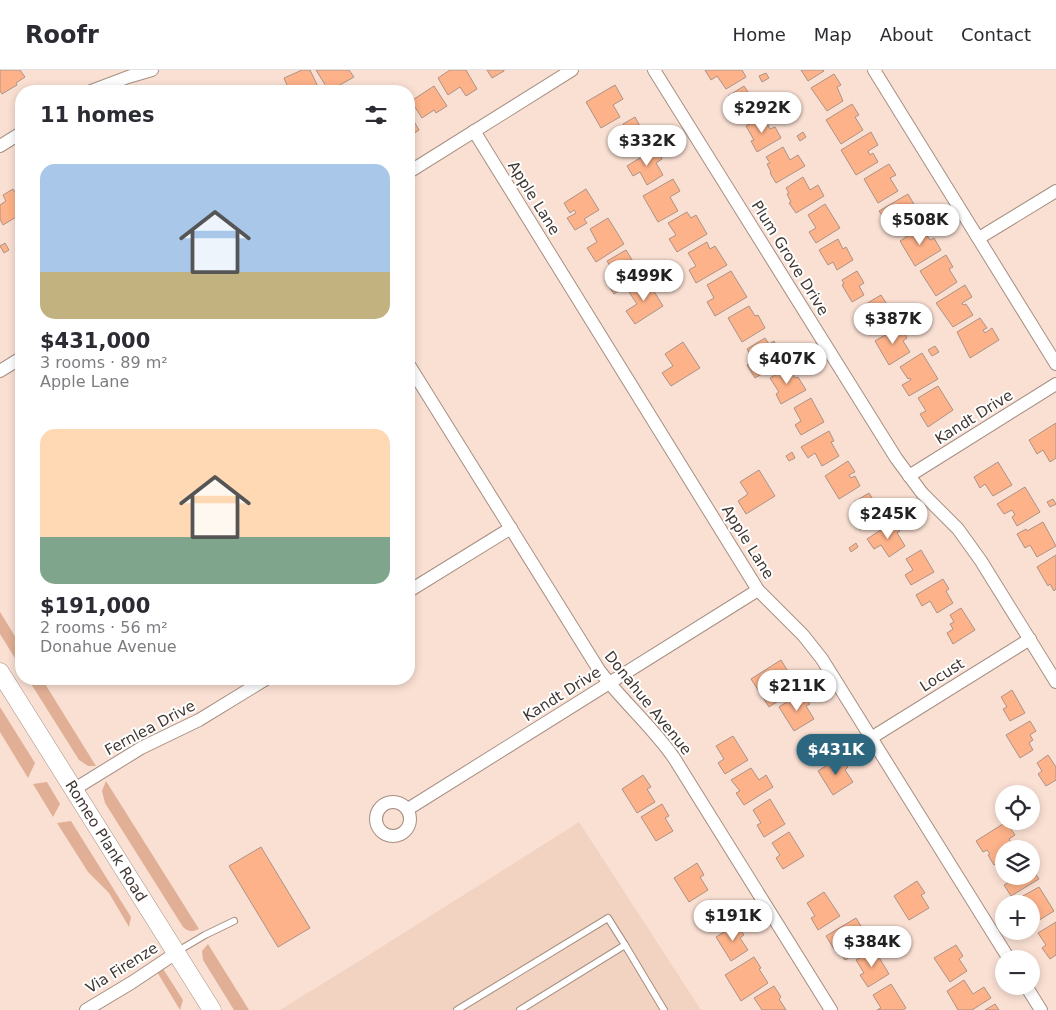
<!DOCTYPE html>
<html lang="en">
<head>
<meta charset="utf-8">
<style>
	:root { --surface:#fff; --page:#f7f7f7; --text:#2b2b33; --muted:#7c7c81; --line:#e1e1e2; --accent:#2d667f }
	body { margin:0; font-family:"DejaVu Sans",sans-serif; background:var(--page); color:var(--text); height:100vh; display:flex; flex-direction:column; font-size:19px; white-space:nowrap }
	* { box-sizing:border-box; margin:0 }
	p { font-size:16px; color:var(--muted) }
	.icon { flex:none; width:28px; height:28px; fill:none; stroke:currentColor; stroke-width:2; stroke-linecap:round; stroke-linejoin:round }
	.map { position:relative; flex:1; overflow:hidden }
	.sheet { position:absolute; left:15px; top:15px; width:400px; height:600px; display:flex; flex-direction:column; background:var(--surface); border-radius:20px; box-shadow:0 2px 8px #0003 }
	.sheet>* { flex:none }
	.fabs { position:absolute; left:995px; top:715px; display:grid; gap:10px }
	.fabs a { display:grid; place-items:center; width:45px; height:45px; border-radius:50%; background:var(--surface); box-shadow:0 2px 8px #0003; font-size:25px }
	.price { position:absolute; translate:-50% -42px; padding:0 11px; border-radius:18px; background:#fff; color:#222; font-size:16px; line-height:32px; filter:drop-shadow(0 1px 2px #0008) }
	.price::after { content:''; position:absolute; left:50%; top:30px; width:15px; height:11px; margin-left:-8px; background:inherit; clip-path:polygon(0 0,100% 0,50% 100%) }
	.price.active { background:var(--accent); color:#fff }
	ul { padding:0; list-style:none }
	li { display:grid; align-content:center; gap:10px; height:265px; padding:0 25px }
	li span { display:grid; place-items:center; height:155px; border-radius:15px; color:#555 }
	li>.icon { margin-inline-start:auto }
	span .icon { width:90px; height:90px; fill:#fffc; stroke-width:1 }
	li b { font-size:21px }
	h2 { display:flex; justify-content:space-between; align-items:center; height:60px; padding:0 25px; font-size:21px }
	header { display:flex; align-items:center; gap:30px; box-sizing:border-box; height:70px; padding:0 25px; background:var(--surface); border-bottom:1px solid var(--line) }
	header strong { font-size:24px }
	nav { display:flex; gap:28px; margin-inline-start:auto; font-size:18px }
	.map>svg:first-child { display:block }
</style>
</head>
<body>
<header>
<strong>Roofr</strong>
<nav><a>Home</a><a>Map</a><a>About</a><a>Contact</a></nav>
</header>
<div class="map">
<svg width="1056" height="940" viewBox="0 0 1056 940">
	<rect width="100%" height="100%" fill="#fae0d3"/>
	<!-- built -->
	<path fill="#f2d2c1" d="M579 752 701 940H280L364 888Z"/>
	<!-- green -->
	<g fill="#e1af95">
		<path d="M0 542 21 576V598L0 564Z"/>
		<path d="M28 609H42L96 696H88L79 690Z"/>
		<path d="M0 637 35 693 28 708 0 662Z"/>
		<path d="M106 711 199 859C192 862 188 862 183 857L105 733 102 721Z"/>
		<path d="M47 712 60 734 53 747 33 714Z"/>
		<path d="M71 751 131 847 129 857 109 823 88 802 57 753Z"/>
		<path d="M208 874 249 940H234L203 890 202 881Z"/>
		<path d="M151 892 160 894 183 930 180 940Z"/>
	</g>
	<!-- building -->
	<g fill="#fdb289" stroke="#ab9387">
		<path d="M0 0H20L25 7 16 13 17 15 2 24 0 21Z"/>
		<path d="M302 0H310L320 21H301L299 16 289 20 284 8Z"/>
		<path d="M316 0H349L354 7 329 21Z"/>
		<path d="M450 0H466L477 19 466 26 460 17 448 25 438 8Z"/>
		<path d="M487 0H504V1L492 8Z"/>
		<path d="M705 0H742L746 7 726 19 717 6 711 10Z"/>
		<path d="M801 0H823L824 1 808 11Z"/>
		<path d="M766 3 769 8 762 12 759 6Z"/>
		<path d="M834 4 841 15 837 17 843 31 827 41 811 18Z"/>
		<path d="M615 15 623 29 613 35 620 47 601 58 586 32Z"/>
		<path d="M434 16 447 36 436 43 434 40 422 48 411 31Z"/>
		<path d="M744 16 752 28 759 23 766 34 737 52 731 42 733 40 728 33 731 31 728 26Z"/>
		<path d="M852 34 859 45 855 47 863 60 841 74 826 50Z"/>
		<path d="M409 43 419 60 409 67Z"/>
		<path d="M763 46 770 59 775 57 781 68 757 82 751 71 754 70 746 56Z"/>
		<path d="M635 47 641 58 634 63 636 66 641 63 646 73 622 86 610 65 624 57 623 54Z"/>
		<path d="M803 62 806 67 800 71 797 66Z"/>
		<path d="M871 62 878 75 868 81 870 85 873 83 878 92 856 105 841 80Z"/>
		<path d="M783 77 790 90 798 85 805 96 776 113 770 103 771 102 767 94 770 93 766 87Z"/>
		<path d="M656 78 662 89 656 93 663 105 647 115 640 102 633 106 627 96Z"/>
		<path d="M889 94 896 105 890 108 898 121 878 133 864 109Z"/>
		<path d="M803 107 810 120 818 115 824 126 796 143 789 133 791 132 787 124 789 123 786 118Z"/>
		<path d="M673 109 680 121 670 127 678 141 658 152 643 126Z"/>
		<path d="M13 119 20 129 17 131 21 138V144L3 155 0 149V135L6 131 3 125Z"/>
		<path d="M586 119 599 140 584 149 587 153 575 160 567 148 576 143 574 140 570 143 564 133Z"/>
		<path d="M908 124 915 136 905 142 906 144 909 143 916 154 896 166 879 141Z"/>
		<path d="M825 134 840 158 816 173 809 162 816 158 808 145Z"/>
		<path d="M687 142 691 148 696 145 707 164 677 182 669 169 676 165 668 153Z"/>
		<path d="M608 148 624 174 596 192 587 178 597 172 590 159Z"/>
		<path d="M921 157 930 170 934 168 941 180 915 196 900 171Z"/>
		<path d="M838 169 843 179 846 177 853 190 837 200 833 192 828 195 819 180Z"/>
		<path d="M707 172 710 179 715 176 727 195 696 213 689 200 696 196 688 183Z"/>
		<path d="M5 173 9 180 4 183 0 176Z"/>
		<path d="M626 180 642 206 614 224 605 210 615 204 607 191Z"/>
		<path d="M946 185 953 197 949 199 957 212 936 226 920 201Z"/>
		<path d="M731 201 747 227 715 246 707 232 714 228 707 215Z"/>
		<path d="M857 201 864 213 859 216 864 225 852 232 842 215 844 214 842 210Z"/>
		<path d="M647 210 663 236 635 254 626 241 637 234 629 222Z"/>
		<path d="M965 215 972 227 962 233 963 235 966 234 973 245 953 257 936 233Z"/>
		<path d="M881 225 890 239 885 241 892 252 870 265 863 253 867 251 859 238Z"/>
		<path d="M749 236 755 246 758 245 765 258 742 272 728 248Z"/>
		<path d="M980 248 987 258 983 260 985 263 992 258 999 270 970 288 957 262Z"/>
		<path d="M900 256 907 268 903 271 910 282 889 295 875 271Z"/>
		<path d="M765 268 769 274 774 271 785 290 755 308 747 295 754 291 747 279Z"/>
		<path d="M683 272 700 298 671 316 662 303 673 296 665 284Z"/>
		<path d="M935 276 939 282 932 286 928 280Z"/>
		<path d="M922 283 938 309 909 326 902 315 911 310 910 308 908 309 900 297Z"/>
		<path d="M789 297 795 308 798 307 806 320 781 334 776 324 779 322 770 308Z"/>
		<path d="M938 316 953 340 928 357 920 344 926 341 918 328Z"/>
		<path d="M811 328 824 352 801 365 795 355 801 351 794 338Z"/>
		<path d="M1056 353V388L1050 392 1043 380 1037 384 1029 370Z"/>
		<path d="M829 361 834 371 831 372 839 386 822 396 815 383 808 388 801 377Z"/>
		<path d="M792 382 795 388 789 391 786 386Z"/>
		<path d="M848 391 855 402 849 405 851 408 855 406 860 416 839 429 825 406Z"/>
		<path d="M998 392 1012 415 993 426 985 414 980 418 974 407Z"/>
		<path d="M759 400 775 426 746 444 738 431 748 424 740 412Z"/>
		<path d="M1025 417 1040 442 1017 456 1012 447 1015 445 1012 440 1004 444 997 434Z"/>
		<path d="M869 423 883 446 860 460 853 449 862 444 854 432Z"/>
		<path d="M1053 429 1056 434 1050 437 1047 432Z"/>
		<path d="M893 452 900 461 897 463 905 476 889 487 881 475 874 479 867 469Z"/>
		<path d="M1043 452 1056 476 1037 487 1030 475 1025 478 1017 464 1026 459 1027 461Z"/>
		<path d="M856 473 858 477 851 482 849 478Z"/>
		<path d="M921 480 934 502 911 515 905 505 913 500 906 489Z"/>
		<path d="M1056 485V519L1054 521 1050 514 1048 516 1037 497Z"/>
		<path d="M943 509 949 519 946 521 953 533 937 543 930 531 922 536 916 525Z"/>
		<path d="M961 538 975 560 953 574 947 563 953 559 950 554 954 552 950 545Z"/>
		<path d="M781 590 789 603 787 605 789 608 791 606 798 618 769 637 751 609Z"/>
		<path d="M1012 620 1025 643 1010 651 1003 639 1007 637 1001 627Z"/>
		<path d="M802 622 810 634 806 636 814 649 794 661 779 637Z"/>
		<path d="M1030 651 1036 661 1030 665 1033 670 1029 673 1033 680 1020 688 1006 665Z"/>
		<path d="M733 666 748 690 725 704 718 693 724 689 716 676Z"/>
		<path d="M1048 685 1056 697V710L1046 716 1038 704 1042 701 1037 693Z"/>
		<path d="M841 686 848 697 845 700 853 712 833 725 818 701Z"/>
		<path d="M751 698 759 710 766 705 773 717 744 735 736 723 740 721 731 710Z"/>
		<path d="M643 705 651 717 647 719 655 732 637 743 622 719Z"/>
		<path d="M770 729 785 754 764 767 757 755 761 753 753 740Z"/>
		<path d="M662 734 669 746 665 748 673 761 656 771 641 747Z"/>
		<path d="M1006 752 1015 765 1009 769 1015 779H1004V790L994 795 988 785 990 784 987 780 983 782 976 771Z"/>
		<path d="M789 762 804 786 783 799 776 788 780 785 772 773Z"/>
		<path d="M261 777 310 858 278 877 229 796Z"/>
		<path d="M697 793 704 805 700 807 708 820 689 832 674 808Z"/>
		<path d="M1031 797 1039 809 1011 826 1004 815 1012 811 1009 806H1031Z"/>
		<path d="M917 811 925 823 921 825 929 838 909 850 894 826Z"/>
		<path d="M1039 817 1054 841 1033 854 1031 851V834H1025L1021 827Z"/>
		<path d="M824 822 840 846 818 860 811 848 815 846 807 833Z"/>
		<path d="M856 848 872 874 845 890 839 881 844 877 842 874 834 879 826 866Z"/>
		<path d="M1056 852V885L1050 889 1042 878 1046 875 1038 863Z"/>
		<path d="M737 854 744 865 740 868 748 880 731 891 716 867Z"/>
		<path d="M956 875 963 886 959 889 967 901 950 912 934 888Z"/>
		<path d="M874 879 889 904 868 917 860 905 864 903 856 890Z"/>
		<path d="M754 887 761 898 759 899 768 913 741 931 725 905Z"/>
		<path d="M964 910 973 924 984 917 991 928 972 940H958L947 921Z"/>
		<path d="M891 914 906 938 903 940H877L881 938 873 925Z"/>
		<path d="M774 916 781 927 779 929 786 940H762L754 928Z"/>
		<path d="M995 934 999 940H985Z"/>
	</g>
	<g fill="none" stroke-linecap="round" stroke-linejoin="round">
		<defs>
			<g id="lane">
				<path d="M178 881 205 865 234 851"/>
				<path d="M457 940 608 848 625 875"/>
				<path d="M520 940 625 875 664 940"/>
			</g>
			<g id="street">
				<path d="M654 0 896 388 922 423 958 459 981 491 1056 612"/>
				<path d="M874 0 1056 294"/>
				<path d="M91 21 128 7 152 0"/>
				<path d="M474 61 758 520 803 565 822 589 1009 889"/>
				<path d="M0 76 21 63"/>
				<path d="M409 102 572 0"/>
				<path d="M979 168 1056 121"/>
				<path d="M409 295 599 600C622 631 652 656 674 688L831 940"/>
				<path d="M0 301 21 288"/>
				<path d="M909 406 1056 314"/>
				<path d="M409 521 511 458"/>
				<path d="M871 668 1030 569"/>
				<path d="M73 720 141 678 199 650 266 609"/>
				<circle cx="393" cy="749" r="17"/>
				<path d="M408 739 758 520"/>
				<path d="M1026 916 1041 940"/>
				<path d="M86 940 131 913 176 883"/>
			</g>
			<path id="secondary" d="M0 602 212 940"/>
		</defs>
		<!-- lane casing -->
		<use href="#lane" stroke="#a68f82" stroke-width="8"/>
		<!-- street casing -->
		<use href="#street" stroke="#a68f82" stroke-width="14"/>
		<!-- secondary casing -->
		<use href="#secondary" stroke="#a68f82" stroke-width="19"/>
		<!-- lane -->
		<use href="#lane" stroke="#fff" stroke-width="6"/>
		<!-- street -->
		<use href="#street" stroke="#fff" stroke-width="12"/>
		<!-- secondary -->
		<use href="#secondary" stroke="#fff" stroke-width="18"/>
	</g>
	<g text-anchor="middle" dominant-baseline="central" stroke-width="4" stroke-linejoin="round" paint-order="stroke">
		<!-- street labels -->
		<g font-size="15" fill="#413732" stroke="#fff">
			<text transform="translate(534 128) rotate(58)">Apple Lane</text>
			<text transform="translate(790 188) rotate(58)">Plum Grove Drive</text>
			<text transform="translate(974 347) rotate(-32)">Kandt Drive</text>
			<text transform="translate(748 472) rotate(58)">Apple Lane</text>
			<text transform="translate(942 605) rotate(-32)">Locust</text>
			<text transform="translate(562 624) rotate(-32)">Kandt Drive</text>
			<text transform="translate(648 633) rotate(51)">Donahue Avenue</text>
			<text transform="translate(150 658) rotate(-28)">Fernlea Drive</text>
			<text transform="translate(106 771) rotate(58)">Romeo Plank Road</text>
			<text transform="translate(122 898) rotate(-32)">Via Firenze</text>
		</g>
	</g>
</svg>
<div class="fabs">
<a><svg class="icon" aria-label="locate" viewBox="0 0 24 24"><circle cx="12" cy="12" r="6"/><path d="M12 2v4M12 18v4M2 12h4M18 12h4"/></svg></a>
<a><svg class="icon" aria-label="layers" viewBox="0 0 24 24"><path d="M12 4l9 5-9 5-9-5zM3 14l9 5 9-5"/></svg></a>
<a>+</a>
<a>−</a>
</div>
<b class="price" style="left:762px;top:64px">$292K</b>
<b class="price" style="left:647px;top:97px">$332K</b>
<b class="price" style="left:920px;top:176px">$508K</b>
<b class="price" style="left:644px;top:232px">$499K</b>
<b class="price" style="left:893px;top:275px">$387K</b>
<b class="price" style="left:787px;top:315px">$407K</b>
<b class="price" style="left:888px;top:470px">$245K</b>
<b class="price" style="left:797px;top:642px">$211K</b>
<b class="price active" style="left:836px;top:706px">$431K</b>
<b class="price" style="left:733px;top:872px">$191K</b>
<b class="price" style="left:872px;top:898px">$384K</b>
<section class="sheet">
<h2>11 homes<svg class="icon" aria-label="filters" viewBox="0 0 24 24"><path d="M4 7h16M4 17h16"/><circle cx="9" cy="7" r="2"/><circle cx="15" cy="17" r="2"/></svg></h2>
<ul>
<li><span style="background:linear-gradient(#a9c7e8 70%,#c2b280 0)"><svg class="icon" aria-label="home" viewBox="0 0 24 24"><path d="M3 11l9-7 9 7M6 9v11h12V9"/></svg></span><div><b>$431,000</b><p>3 rooms · 89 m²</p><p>Apple Lane</p></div></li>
<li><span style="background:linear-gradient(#ffd9b3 70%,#7fa58c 0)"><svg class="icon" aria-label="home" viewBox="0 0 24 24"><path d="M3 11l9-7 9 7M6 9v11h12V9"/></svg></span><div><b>$191,000</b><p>2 rooms · 56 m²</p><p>Donahue Avenue</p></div></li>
</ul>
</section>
</div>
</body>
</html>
